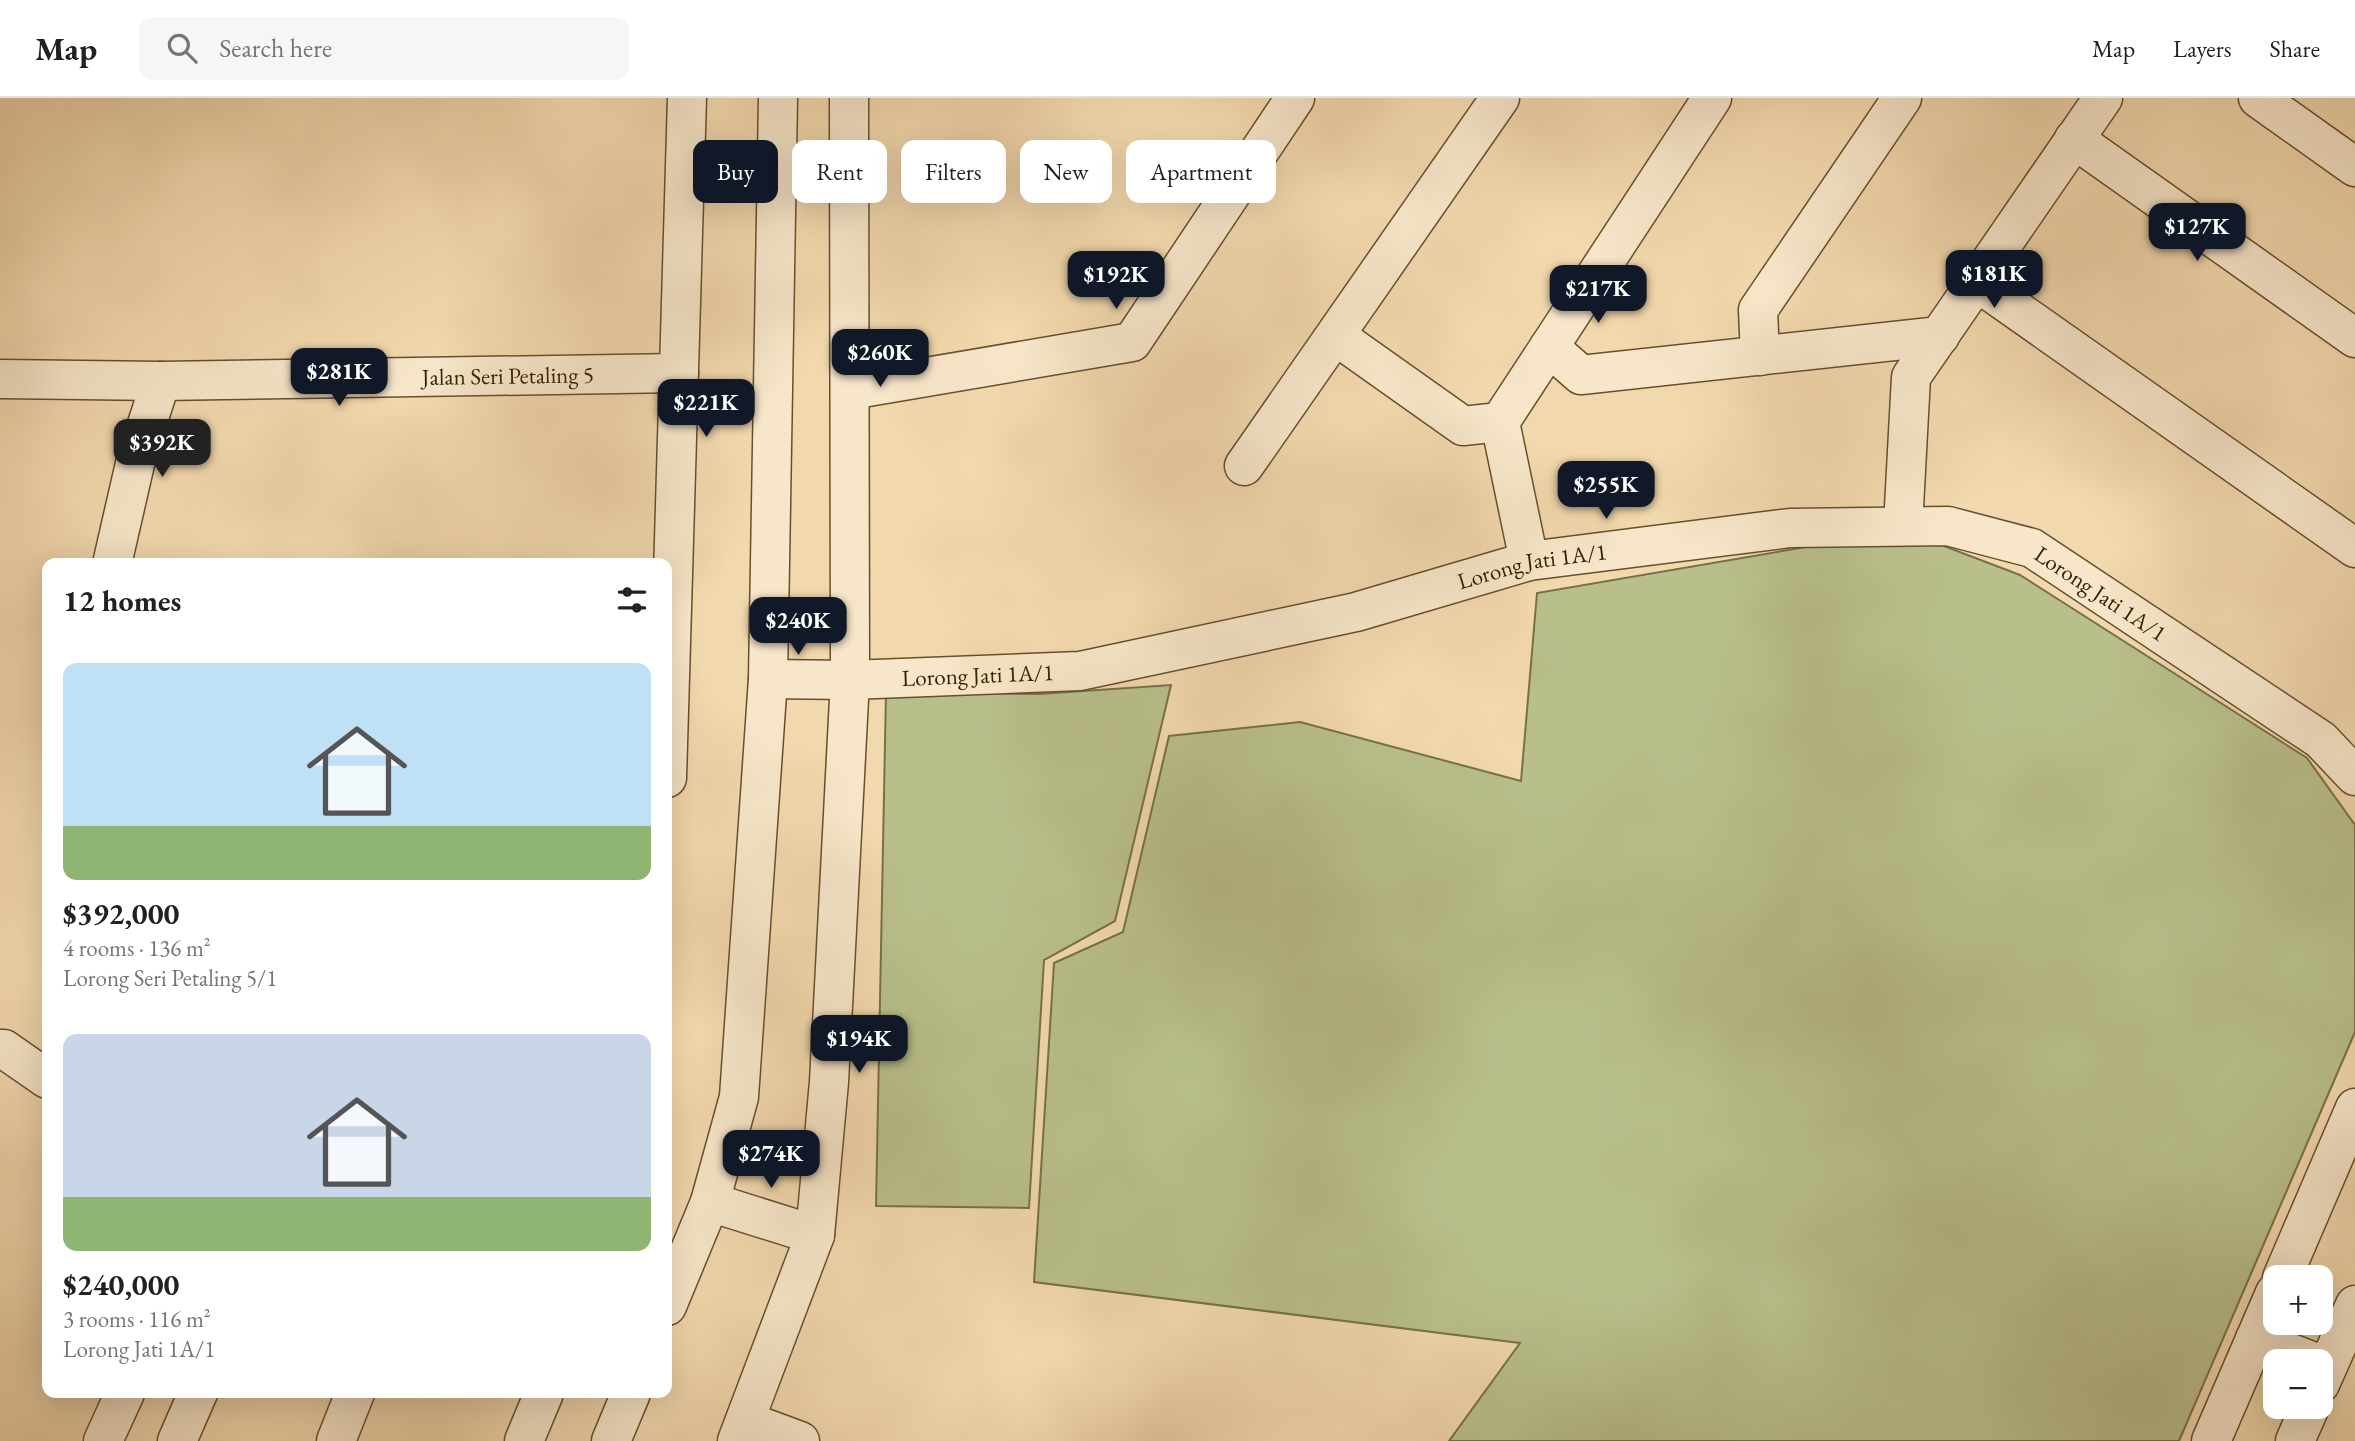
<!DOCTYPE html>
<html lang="en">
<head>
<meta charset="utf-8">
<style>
	:root { --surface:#fff; --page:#f6f6f6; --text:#202124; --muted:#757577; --line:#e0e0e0; --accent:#111827 }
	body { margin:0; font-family:"EB Garamond",serif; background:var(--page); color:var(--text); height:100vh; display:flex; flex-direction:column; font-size:26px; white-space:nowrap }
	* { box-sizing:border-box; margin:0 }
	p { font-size:23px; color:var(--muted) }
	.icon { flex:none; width:38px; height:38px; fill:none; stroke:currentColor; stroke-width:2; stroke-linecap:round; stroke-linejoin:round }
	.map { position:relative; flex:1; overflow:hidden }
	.details { position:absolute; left:42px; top:460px; width:630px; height:840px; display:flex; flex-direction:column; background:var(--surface); border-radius:14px; box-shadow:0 7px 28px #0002 }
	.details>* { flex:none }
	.hud { position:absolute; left:693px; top:42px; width:665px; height:63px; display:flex; gap:14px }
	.fabs { position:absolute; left:2263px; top:1167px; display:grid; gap:14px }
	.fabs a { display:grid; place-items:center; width:70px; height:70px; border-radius:14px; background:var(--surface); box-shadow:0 7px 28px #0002; font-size:35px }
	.price { position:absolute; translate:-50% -60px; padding:0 16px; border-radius:14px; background:var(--accent); color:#fff; font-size:23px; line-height:46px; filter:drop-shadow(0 2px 4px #0008) }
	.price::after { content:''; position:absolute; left:50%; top:42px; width:21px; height:16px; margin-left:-10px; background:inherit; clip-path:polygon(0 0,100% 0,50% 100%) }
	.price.selected { background:#222; color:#fff }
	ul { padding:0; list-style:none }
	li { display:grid; align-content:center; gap:14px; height:371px; padding:0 21px }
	li span { display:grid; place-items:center; height:217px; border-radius:14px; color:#555 }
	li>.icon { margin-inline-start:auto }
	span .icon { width:126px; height:126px; fill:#fffc; stroke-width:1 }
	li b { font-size:30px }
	h2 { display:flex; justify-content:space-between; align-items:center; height:84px; padding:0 21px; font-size:30px }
	.tag { padding:0 24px; border-radius:14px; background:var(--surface); box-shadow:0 7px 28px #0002; font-size:24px; line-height:63px }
	.tag.selected { background:var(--accent); color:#fff }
	header { display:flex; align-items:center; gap:42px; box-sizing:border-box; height:98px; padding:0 35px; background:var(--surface); border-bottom:2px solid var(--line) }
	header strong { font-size:33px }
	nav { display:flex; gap:38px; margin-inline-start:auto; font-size:24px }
	.search { width:490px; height:63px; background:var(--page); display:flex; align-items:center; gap:18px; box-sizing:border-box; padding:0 24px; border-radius:14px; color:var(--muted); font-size:26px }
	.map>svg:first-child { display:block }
</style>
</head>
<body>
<header>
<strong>Map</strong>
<div class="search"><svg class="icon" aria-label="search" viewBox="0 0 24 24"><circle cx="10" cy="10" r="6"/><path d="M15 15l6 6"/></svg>Search here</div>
<nav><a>Map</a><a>Layers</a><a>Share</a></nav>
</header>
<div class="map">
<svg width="2355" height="1343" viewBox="0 0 2355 1343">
	<rect width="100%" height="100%" fill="#f2d8ad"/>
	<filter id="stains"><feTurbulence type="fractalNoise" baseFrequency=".00286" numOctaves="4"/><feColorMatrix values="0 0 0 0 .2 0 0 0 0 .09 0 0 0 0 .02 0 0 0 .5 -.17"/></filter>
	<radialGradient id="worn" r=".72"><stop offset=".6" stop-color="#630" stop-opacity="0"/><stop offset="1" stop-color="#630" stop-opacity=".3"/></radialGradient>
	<!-- green -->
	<g fill="#b8bf8b" stroke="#787046" stroke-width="2">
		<path d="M1865 439 1944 448 2020 477 2307 660 2355 727V934L2179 1343H1449L1520 1245 1034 1184 1054 865 1123 834 1169 638 1300 624 1521 683 1537 495Z"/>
		<path d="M1171 587 1115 823 1044 862 1029 1110 876 1108 886 594 1039 596Z"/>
	</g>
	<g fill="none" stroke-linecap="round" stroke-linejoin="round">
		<defs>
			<g id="minor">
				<path d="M2258 0 2355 69"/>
				<path d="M2074 41 2355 240"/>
				<path d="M1977 184 2355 450"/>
				<path d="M1336 238 1463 328 1500 324"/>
				<path d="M1549 249 1581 277 1940 238"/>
				<path d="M1760 258 1758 212 1902 0"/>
				<path id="s1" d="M0 281 161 283 679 275"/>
				<path d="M850 292 1132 244 1295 0"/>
				<path d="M1244 368 1500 0"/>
				<path d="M1903 428 1911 279 2103 0"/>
				<path d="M1529 463 1500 324 1712 0"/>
				<path d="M112 466 137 357 161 283"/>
				<path id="s2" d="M768 581 850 582 1080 573 1356 514 1529 463 1790 430 1948 428 2032 450 2321 642 2355 678"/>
				<path d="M667 680 687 0"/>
				<path d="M0 951H4L47 981"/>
				<path d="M710 1104 815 1137"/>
				<path d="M2282 1180 2355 1010"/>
				<path d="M667 1208 710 1104 739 999 768 581 778 0"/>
				<path d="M2255 1241 2314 1264"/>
				<path d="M2320 1286 2355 1207"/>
				<path d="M746 1323 800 1343"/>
				<path d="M103 1343 125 1295"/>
				<path d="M177 1343 198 1295"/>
				<path d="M336 1343 355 1295"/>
				<path d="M524 1343 544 1295"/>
				<path d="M611 1343 631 1295"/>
				<path d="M737 1343 815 1137 829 984 850 582 849 0"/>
				<path d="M2211 1343 2275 1195"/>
				<path d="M2295 1343 2310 1309"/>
			</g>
		</defs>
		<!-- minor casing -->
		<use href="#minor" stroke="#664f2d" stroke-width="41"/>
		<!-- minor -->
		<use href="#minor" stroke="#f7e6ca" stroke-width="38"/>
	</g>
	<g text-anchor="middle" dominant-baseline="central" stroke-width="5" stroke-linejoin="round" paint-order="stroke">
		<!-- street labels -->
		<g font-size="23" fill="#372102" stroke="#f7e6ca">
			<text stroke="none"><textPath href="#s1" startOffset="508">Jalan Seri Petaling 5</textPath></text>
			<text stroke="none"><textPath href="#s2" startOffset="777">Lorong Jati 1A/1</textPath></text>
			<text stroke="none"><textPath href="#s2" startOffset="1365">Lorong Jati 1A/1</textPath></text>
			<text stroke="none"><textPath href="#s2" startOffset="210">Lorong Jati 1A/1</textPath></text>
		</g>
	</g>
	<rect width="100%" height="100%" filter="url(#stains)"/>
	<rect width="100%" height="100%" fill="url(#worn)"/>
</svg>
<div class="fabs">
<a>+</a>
<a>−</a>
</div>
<b class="price" style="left:2197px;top:165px">$127K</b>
<b class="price" style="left:1994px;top:212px">$181K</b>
<b class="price" style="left:1116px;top:213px">$192K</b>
<b class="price" style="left:1598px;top:227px">$217K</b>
<b class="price" style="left:880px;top:291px">$260K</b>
<b class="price" style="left:339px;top:310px">$281K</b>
<b class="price" style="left:706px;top:341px">$221K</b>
<b class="price selected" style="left:162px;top:381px">$392K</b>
<b class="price" style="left:1606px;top:423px">$255K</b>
<b class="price" style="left:798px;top:559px">$240K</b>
<b class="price" style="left:859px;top:977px">$194K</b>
<b class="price" style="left:771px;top:1092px">$274K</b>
<div class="hud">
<a class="tag selected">Buy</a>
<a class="tag">Rent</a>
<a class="tag">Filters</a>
<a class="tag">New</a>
<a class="tag">Apartment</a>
</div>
<section class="details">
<h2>12 homes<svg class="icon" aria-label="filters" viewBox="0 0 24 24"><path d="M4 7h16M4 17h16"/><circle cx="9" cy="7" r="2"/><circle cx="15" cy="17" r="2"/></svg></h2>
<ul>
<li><span style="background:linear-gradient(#bfe0f5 75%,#8fb573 0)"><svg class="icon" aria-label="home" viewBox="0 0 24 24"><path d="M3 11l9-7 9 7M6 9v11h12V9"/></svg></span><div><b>$392,000</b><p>4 rooms · 136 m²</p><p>Lorong Seri Petaling 5/1</p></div></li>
<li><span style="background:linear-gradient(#c9d6e8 75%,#8fb573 0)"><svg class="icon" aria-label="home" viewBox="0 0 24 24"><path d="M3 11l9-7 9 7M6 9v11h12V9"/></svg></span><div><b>$240,000</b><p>3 rooms · 116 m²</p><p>Lorong Jati 1A/1</p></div></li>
</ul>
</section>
</div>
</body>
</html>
